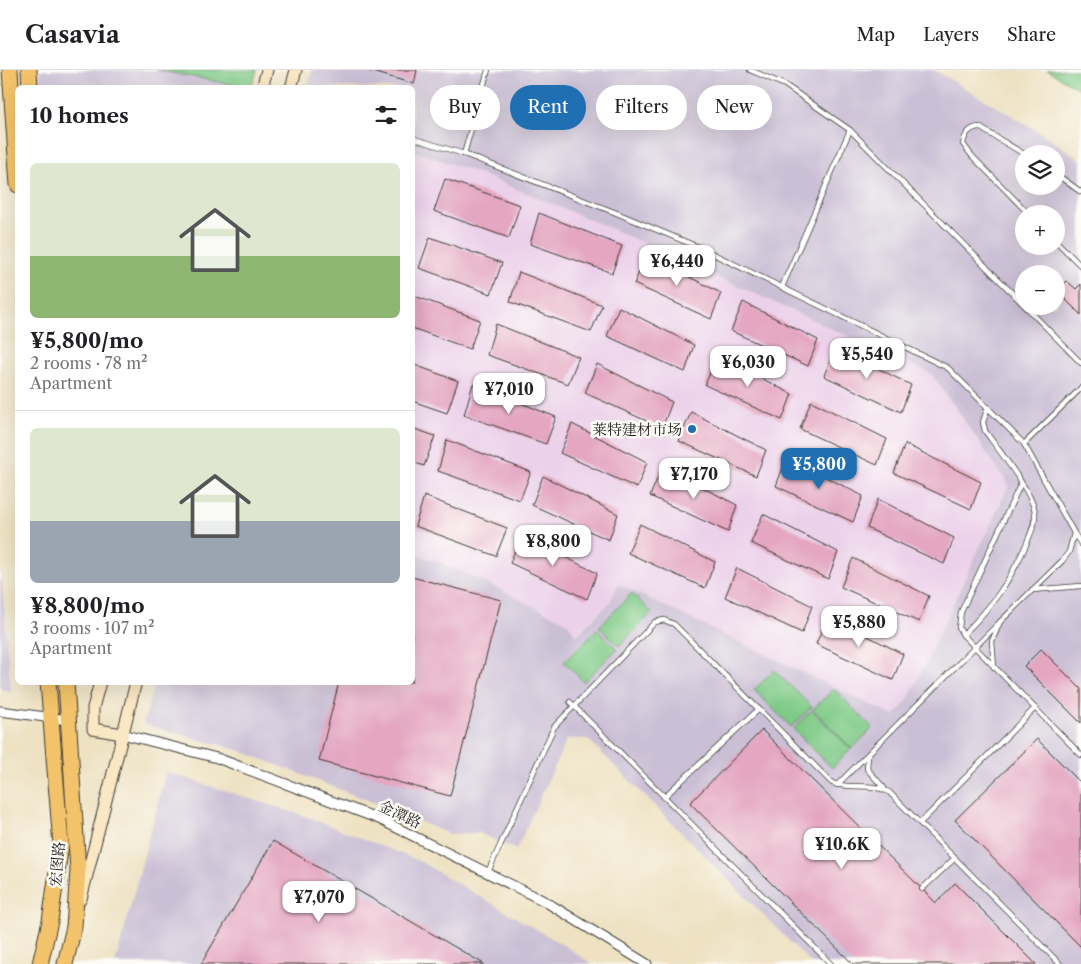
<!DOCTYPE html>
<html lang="en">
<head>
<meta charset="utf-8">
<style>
	:root { --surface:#fff; --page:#f6f6f6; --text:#202124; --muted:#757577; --line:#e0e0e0; --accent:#1f6fb2 }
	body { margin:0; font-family:"Libre Caslon Text","Noto Serif SC",serif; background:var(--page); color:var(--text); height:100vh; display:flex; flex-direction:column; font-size:19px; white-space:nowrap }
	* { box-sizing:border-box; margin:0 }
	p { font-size:16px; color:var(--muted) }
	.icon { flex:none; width:28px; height:28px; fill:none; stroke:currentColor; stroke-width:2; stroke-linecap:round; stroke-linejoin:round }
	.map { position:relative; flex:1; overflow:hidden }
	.side { position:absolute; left:15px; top:15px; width:400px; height:600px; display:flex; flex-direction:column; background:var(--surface); border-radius:8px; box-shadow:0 5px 20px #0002 }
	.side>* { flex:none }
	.top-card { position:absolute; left:430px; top:15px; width:475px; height:45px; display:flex; gap:10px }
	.fabs { position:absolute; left:1015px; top:75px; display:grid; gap:10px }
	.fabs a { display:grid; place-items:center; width:50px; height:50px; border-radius:50%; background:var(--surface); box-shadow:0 5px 20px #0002; font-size:25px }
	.price { position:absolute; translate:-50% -42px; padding:0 11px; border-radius:10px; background:#fff; color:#222; font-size:16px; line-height:32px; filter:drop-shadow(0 1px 2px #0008) }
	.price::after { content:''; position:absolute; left:50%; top:30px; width:15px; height:11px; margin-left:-8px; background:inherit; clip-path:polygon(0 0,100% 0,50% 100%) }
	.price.active { background:var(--accent); color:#fff }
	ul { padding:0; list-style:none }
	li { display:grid; align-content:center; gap:10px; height:265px; padding:0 15px }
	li+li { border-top:1px solid var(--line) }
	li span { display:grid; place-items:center; height:155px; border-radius:8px; color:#555 }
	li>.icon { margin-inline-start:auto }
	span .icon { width:90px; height:90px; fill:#fffc; stroke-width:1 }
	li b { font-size:21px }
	h2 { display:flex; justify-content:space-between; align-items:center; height:60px; padding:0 15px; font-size:21px }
	.tag { padding:0 18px; border-radius:22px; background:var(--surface); box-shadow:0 5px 20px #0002; font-size:18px; line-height:45px }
	.tag.active { background:var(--accent); color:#fff }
	header { display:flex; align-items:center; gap:30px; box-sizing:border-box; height:70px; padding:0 25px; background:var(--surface); border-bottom:1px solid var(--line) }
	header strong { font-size:24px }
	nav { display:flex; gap:28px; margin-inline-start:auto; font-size:18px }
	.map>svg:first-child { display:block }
</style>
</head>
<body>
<header>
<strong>Casavia</strong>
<nav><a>Map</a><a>Layers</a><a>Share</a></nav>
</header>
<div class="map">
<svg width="1081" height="894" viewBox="0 0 1081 894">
	<rect width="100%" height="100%" fill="#fdfcf7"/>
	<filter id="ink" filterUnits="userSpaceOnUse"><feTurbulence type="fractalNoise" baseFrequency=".02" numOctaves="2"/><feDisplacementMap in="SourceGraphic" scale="10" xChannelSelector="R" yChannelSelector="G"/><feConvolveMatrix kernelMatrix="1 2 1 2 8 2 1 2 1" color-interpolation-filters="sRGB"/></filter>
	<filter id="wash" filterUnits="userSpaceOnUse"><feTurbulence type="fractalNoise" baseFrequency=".0096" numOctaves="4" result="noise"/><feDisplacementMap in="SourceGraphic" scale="20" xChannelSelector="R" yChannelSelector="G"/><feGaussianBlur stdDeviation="1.12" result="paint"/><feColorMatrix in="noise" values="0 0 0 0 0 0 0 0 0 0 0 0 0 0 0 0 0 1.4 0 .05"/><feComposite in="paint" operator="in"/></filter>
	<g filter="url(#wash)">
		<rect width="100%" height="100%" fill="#eee2c3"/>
		<!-- built -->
		<path fill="#ecd1ea" d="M412 81 478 103 612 159 932 304 1009 415 909 628 894 646 618 514 610 532 576 566 474 507 413 482Z"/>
		<!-- industrial -->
		<g fill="#cbbfd5" fill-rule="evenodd">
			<path d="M39 0H157L249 17H40Z"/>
			<path d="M312 0H934L1038 61 1081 90V894H812L588 669H567L516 780 479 763 449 764 388 738 238 680 143 654 155 613 412 612 413 482 474 507 568 553 576 566 610 532 618 514 894 646 909 628 1009 415 932 304 612 159 478 103 413 81 412 18 308 17ZM1024 84H1056V116H1024ZM1024 144H1056V176H1024ZM1024 204H1056V236H1024Z"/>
			<path d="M0 492 11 621 0 619Z"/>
			<path d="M166 702 308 747 419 791 565 876 592 894H115Z"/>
		</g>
		<!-- green -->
		<g fill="#7fca87" stroke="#4e7352">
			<path d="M157 0H257L252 17 249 18Z"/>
			<path d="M1047 0H1081V20Z"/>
			<path d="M632 523 652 543 619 576 599 557Z"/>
			<path d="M597 559 617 579 584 612 564 592Z"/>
			<path d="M774 600 812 637 791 657 754 620Z"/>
			<path d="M834 619 873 658 852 679 813 639Z"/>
			<path d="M812 640 851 679 832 698 793 659Z"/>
		</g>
		<g id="blocks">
			<!-- building -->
			<g fill="#e4a6c1">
				<path d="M366 0H417L414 14Z"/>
				<path d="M445 109 520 135 509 168 434 141Z"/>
				<path d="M539 143 622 176 612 203 530 174Z"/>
				<path d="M430 167 502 193 491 224 419 198Z"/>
				<path d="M646 185 721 223 711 249 634 214Z"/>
				<path d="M519 202 602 235 591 262 510 232Z"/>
				<path d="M1067 211 1076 219 1081 214V245L1057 221Z"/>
				<path d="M412 225 480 250 470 279 412 258Z"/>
				<path d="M743 232 818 270 808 296 731 261Z"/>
				<path d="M619 237 694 275 685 302 607 266Z"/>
				<path d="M496 254 579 287 568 314 487 285Z"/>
				<path d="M835 277 911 315 901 342 824 306Z"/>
				<path d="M717 286 792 324 782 350 705 315Z"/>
				<path d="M412 294 458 311 447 343 412 331Z"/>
				<path d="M597 294 672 332 662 358 585 323Z"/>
				<path d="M473 314 556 347 546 374 464 345Z"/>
				<path d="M811 331 887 369 877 395 800 359Z"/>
				<path d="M691 342 766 380 756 406 679 371Z"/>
				<path d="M572 354 647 392 637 418 560 383Z"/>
				<path d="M412 358 435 366 424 396 412 392Z"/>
				<path d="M447 370 531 402 520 430 438 401Z"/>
				<path d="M905 374 981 412 971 439 894 403Z"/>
				<path d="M787 387 863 426 853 452 776 416Z"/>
				<path d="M662 397 737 435 728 462 650 426Z"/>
				<path d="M543 406 618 444 609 470 532 435Z"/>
				<path d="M424 426 507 458 496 486 415 456Z"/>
				<path d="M878 429 954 468 944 494 867 458Z"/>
				<path d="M763 444 838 482 828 509 751 473Z"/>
				<path d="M640 454 715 492 705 518 628 483Z"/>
				<path d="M521 465 597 503 587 529 510 493Z"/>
				<path d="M853 488 929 526 919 552 841 517Z"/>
				<path d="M737 498 812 536 802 563 725 527Z"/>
				<path d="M412 507 501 530 450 726 319 691 339 612H412Z"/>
				<path d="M828 546 903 584 893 610 816 574Z"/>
				<path d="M1041 579 1081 619V653L1024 596Z"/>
				<path d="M762 660 936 833 955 813 1036 894H853L690 733Z"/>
				<path d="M1037 669 1081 713V877L955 750Z"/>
				<path d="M273 771 484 894H201Z"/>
			</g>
		</g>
	</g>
	<g filter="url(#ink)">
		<use href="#blocks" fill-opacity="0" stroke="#3c3a35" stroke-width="1"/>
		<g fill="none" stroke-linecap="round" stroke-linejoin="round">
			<defs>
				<g id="lane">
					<path d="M750 0 785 15 850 60 1024 235"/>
					<path d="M412 68 464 84 614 142 703 179 948 298 1024 374 1074 463"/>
					<path d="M464 84 488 0"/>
					<path d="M1024 84 979 57C969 58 965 64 963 74L972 86 1029 144"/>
					<path d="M1056 104 1081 122"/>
					<path d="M1056 171 1081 196"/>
					<path d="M782 217 850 60"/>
					<path d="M1025 236 1081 293"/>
					<path d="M988 337 983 352 985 361C998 379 1032 422 1035 442 1036 454 1030 464 1026 475 1008 514 993 535 963 565L1081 685"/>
					<path d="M1024 374 1081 318"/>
					<path d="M1032 520 1081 516"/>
					<path d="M963 565 959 558 961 542 1021 413"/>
					<path d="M994 597 992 571 1000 552 1062 491 1069 482 1074 463 1081 474"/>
					<path d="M570 632 831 894"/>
					<path d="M868 685 867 699 884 718"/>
					<path d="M837 715 1000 552"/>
					<path d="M664 727 759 639"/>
					<path d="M920 753 1035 638"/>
					<path d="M488 802 554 657 655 552 664 550 674 554 832 713C851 720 871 712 889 722L1060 894"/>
					<path d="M922 819 955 788"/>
				</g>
				<g id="street">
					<path d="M0 641 68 650"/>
					<path d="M122 664 217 688 379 749 546 832 647 894"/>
				</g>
				<g id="secondary">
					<path d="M262 18 267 0"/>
					<path d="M291 18 296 0"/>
					<path d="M100 612 93 638V659L122 664"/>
					<path d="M81 829 136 612"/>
				</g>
				<g id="highway">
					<path d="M10 0 18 115"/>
					<path d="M29 0 30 18"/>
					<path d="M40 894 50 851 61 775 48 612"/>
					<path d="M65 894 74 857 78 800 66 612"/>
				</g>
			</defs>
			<!-- lane casing -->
			<use href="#lane" stroke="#3c3a35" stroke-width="6"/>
			<!-- street casing -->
			<use href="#street" stroke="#3c3a35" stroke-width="11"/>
			<!-- secondary casing -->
			<use href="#secondary" stroke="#3c3a35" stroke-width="13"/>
			<!-- highway casing -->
			<use href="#highway" stroke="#3c3a35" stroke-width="17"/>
			<!-- lane -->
			<use href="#lane" stroke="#fff" stroke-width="4.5"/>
			<!-- street -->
			<use href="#street" stroke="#fff" stroke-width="9"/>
			<!-- secondary -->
			<use href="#secondary" stroke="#fae7c3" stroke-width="11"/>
			<!-- highway -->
			<use href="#highway" stroke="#f2c36a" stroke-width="15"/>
		</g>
	</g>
	<!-- markers -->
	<circle fill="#1f6fb2" stroke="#fdfcf7" stroke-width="2" cx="692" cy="359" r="5"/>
	<g text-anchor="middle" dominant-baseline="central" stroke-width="5" stroke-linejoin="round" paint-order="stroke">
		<!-- poi labels -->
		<g font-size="15" fill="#1c1c1c" stroke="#fdfcf7" text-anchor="end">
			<text x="682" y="359">莱特建材市场</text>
		</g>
		<!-- street labels -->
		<g font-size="15" fill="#1c1c1c" stroke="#fdfcf7">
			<text transform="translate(400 744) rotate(25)">金潭路</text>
			<text transform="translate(57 794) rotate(-85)">宏图路</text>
		</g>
	</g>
</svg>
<div class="fabs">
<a><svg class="icon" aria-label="layers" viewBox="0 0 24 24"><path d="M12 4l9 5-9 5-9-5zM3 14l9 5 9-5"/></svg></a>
<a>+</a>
<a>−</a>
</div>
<b class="price" style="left:677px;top:217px">¥6,440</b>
<b class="price" style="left:867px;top:310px">¥5,540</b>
<b class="price" style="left:748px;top:318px">¥6,030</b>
<b class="price" style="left:509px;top:345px">¥7,010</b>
<b class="price active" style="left:819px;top:420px">¥5,800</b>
<b class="price" style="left:694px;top:430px">¥7,170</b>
<b class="price" style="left:553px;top:497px">¥8,800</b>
<b class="price" style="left:859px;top:578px">¥5,880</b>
<b class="price" style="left:842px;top:800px">¥10.6K</b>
<b class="price" style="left:319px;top:853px">¥7,070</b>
<div class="top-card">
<a class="tag">Buy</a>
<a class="tag active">Rent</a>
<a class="tag">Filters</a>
<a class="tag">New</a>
</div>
<section class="side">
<h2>10 homes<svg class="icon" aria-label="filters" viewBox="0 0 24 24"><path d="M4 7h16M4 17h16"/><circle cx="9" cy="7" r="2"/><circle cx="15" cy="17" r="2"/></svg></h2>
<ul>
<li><span style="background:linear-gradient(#dfe7d0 60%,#8fb573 0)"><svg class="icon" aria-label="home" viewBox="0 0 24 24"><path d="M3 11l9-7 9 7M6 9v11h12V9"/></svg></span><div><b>¥5,800/mo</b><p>2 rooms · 78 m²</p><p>Apartment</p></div></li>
<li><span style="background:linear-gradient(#dfe7d0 60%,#9aa5b1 0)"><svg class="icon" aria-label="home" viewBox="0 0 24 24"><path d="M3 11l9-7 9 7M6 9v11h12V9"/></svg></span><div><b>¥8,800/mo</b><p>3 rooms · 107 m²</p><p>Apartment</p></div></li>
</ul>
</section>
</div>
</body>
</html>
